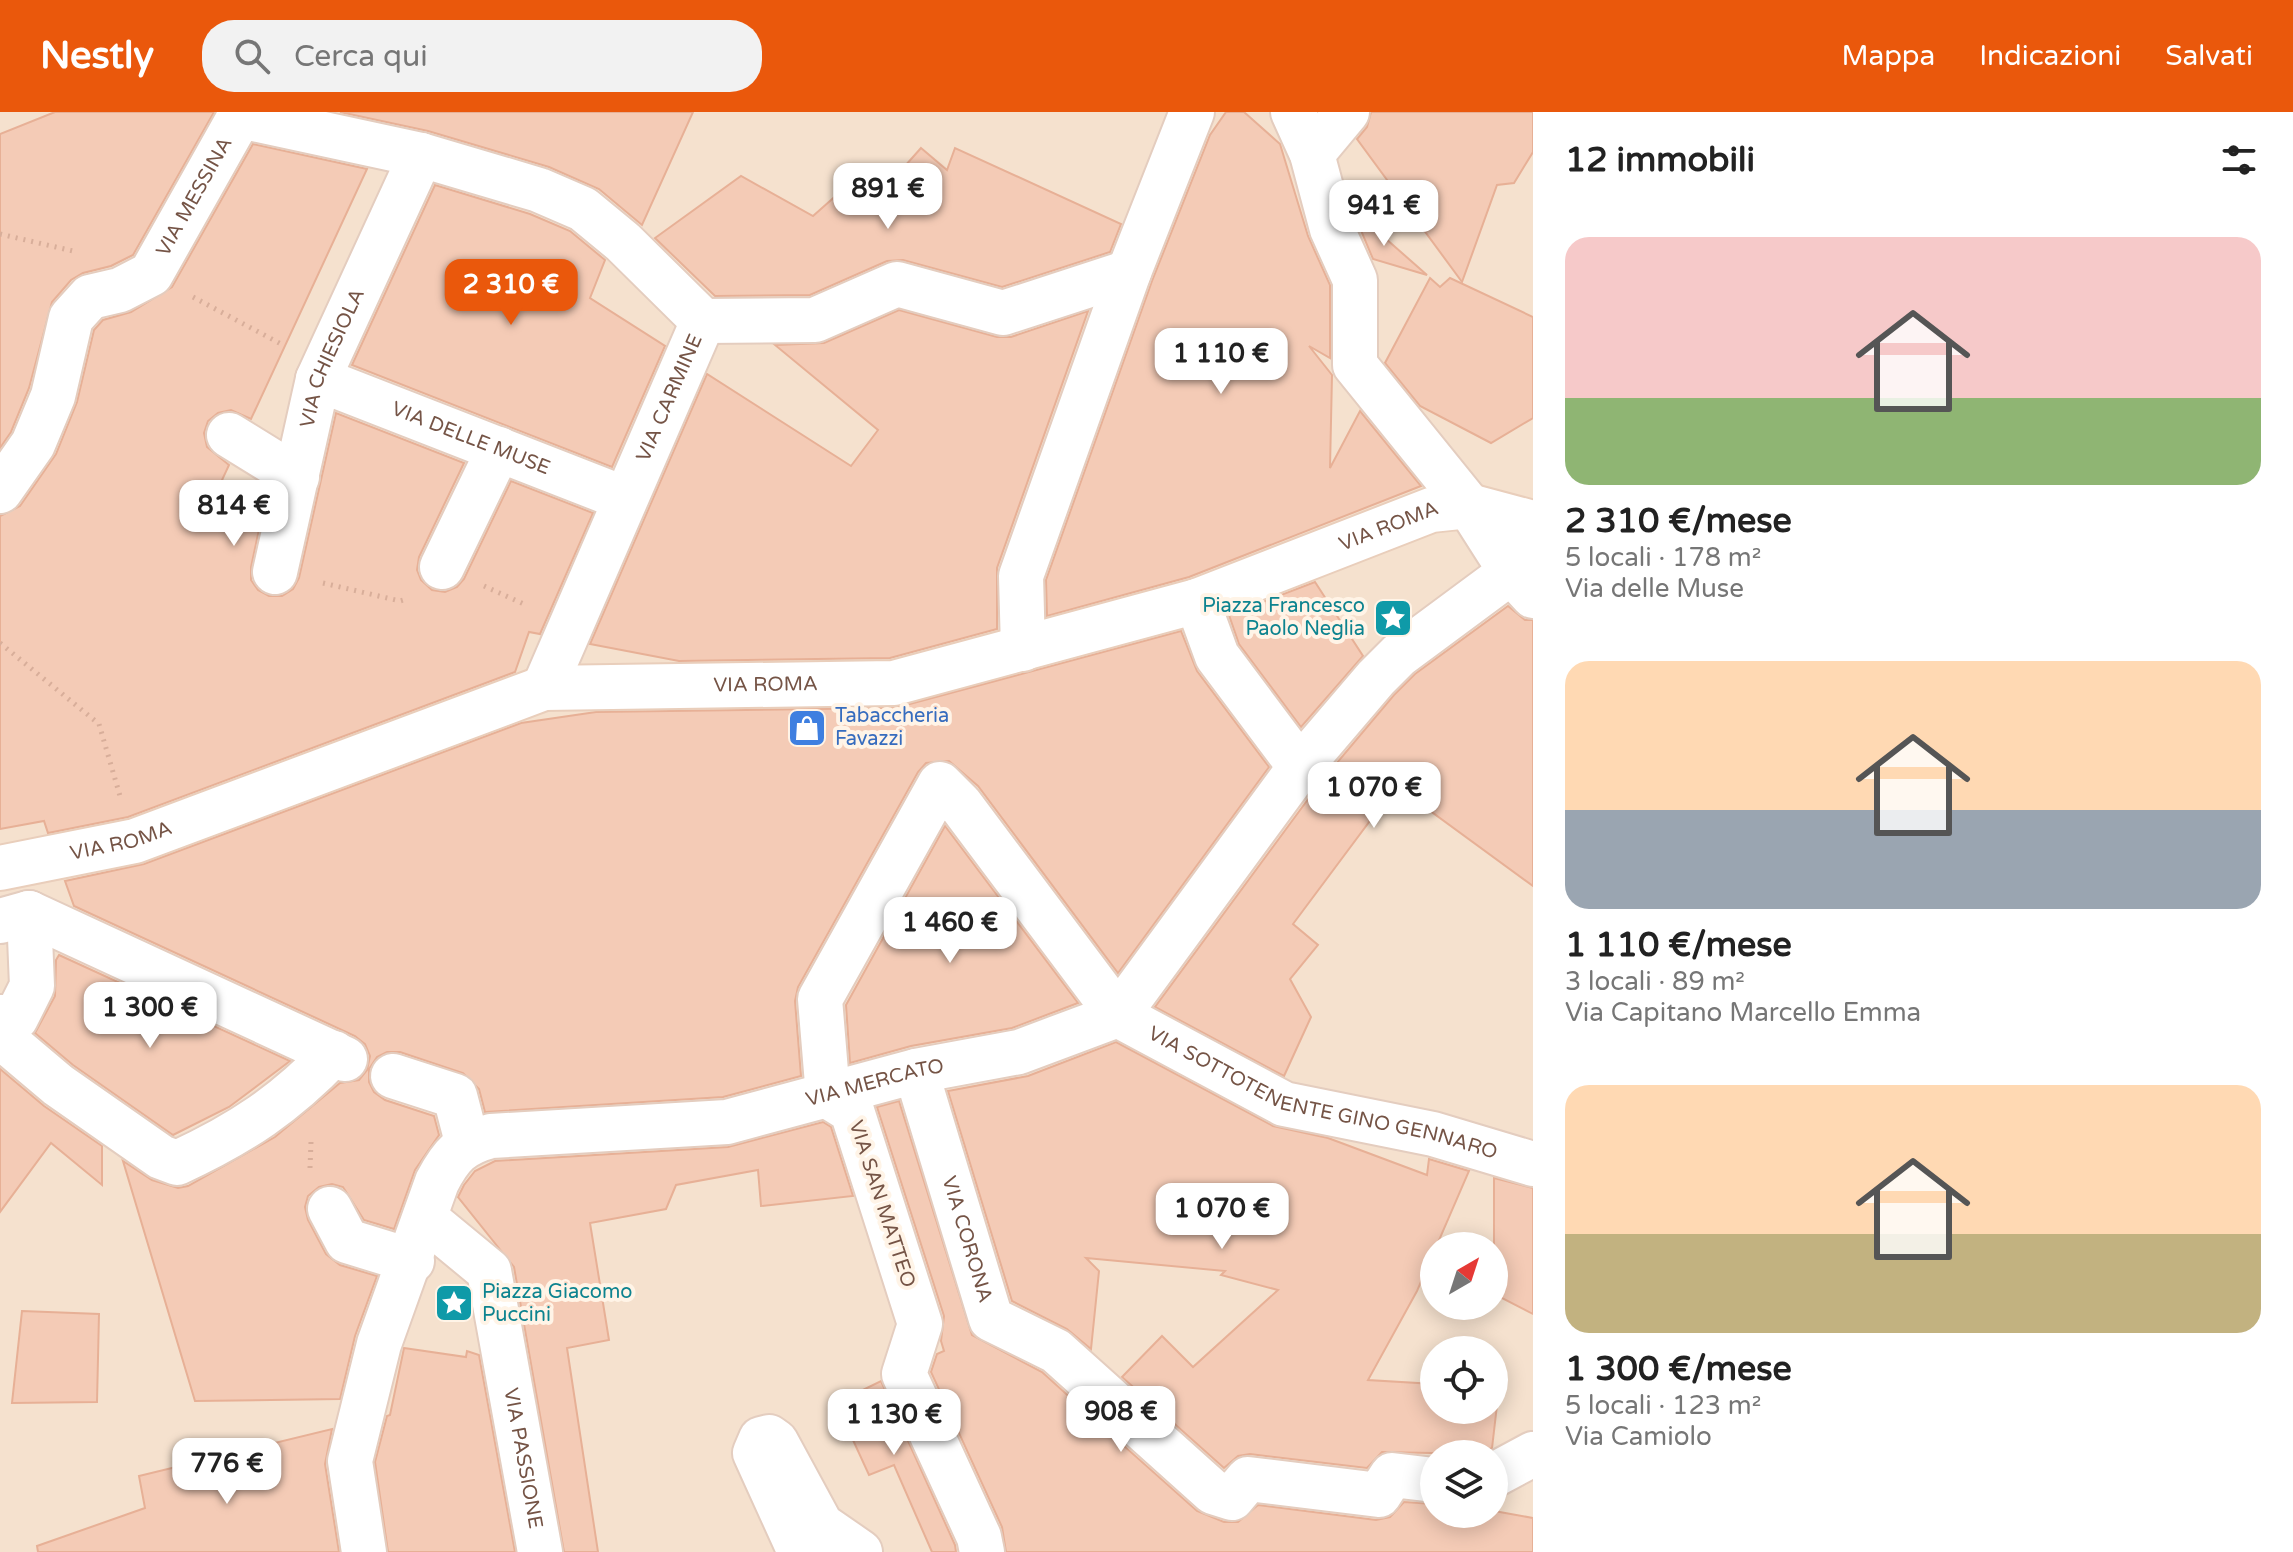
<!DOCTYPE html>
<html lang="it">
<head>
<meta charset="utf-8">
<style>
	:root { --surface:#fff; --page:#f2f2f2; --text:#222; --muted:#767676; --accent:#ea580c }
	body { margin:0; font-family:"Varela Round",sans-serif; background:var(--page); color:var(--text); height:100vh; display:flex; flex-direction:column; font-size:30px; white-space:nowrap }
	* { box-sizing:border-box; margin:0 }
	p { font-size:26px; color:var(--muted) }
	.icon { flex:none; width:44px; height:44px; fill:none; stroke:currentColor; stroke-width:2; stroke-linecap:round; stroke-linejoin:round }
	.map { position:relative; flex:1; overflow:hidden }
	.side { display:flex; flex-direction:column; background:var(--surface); width:760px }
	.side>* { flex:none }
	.needle { width:52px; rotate:39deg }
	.controls { position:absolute; left:1420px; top:1120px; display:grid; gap:16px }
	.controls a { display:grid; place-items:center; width:88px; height:88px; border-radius:50%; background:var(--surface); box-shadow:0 4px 20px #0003; font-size:40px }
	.price { position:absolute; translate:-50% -68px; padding:0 18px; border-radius:16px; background:#fff; color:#222; font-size:26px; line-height:52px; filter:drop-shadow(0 2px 4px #0008) }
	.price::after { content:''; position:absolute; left:50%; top:48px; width:24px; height:18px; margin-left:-12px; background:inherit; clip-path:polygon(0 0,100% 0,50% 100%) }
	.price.on { background:var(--accent); color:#fff }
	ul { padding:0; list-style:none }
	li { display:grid; align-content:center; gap:16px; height:424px; padding:0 32px }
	li span { display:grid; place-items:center; height:248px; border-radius:24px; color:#555 }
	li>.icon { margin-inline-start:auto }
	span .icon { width:144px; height:144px; fill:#fffc; stroke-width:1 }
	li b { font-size:34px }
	h2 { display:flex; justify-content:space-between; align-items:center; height:96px; padding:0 32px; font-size:34px }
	header { display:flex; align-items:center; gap:48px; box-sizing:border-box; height:112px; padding:0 40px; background:var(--accent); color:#fff }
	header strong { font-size:38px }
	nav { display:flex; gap:44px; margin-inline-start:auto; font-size:28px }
	.search { width:560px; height:72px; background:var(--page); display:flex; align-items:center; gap:20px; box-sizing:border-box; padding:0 28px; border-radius:32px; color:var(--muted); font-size:30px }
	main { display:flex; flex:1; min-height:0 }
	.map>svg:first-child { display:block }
</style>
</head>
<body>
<header>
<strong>Nestly</strong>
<div class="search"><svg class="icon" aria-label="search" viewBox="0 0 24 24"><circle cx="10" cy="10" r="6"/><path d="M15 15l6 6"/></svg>Cerca qui</div>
<nav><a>Mappa</a><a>Indicazioni</a><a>Salvati</a></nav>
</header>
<main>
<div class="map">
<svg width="1533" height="1440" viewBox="0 0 1533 1440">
	<rect width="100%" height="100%" fill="#fdf0e0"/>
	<!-- residential -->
	<path fill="#f5e1ce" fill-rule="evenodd" d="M0 0H1533V1440H0ZM1434 1134H1494V1194H1434ZM1434 1238H1494V1298H1434ZM1434 1342H1494V1402H1434Z"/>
	<!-- building -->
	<g fill="#f4cbb6" stroke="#e7b096" stroke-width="2">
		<path d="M55 0H214L133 143 111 154 83 161 71 168 52 190 29 276 11 320 0 336V22Z"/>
		<path d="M340 0H693L642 113 599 77 549 55 428 19Z"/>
		<path d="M1226 0H1244L1280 32 1308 124 1330 173V246L1309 234 1332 263 1330 356 1360 299 1421 374 1189 465 1047 504 1046 468 1152 169 1210 23Z"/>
		<path d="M1371 0H1533V40L1514 71 1497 73 1462 170 1357 27 1367 15Z"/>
		<path d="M253 32 367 57 251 307 231 298 218 301 208 309 204 321 207 335 229 353 222 368 264 394 251 455V468L258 478 269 484H282L293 477 299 466 336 301 464 351 419 445 417 458 421 468 432 478 445 480 457 475 464 467 511 369 593 401 540 522 529 520 515 560 128 705 48 721 44 709 0 717V404L20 394 56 342 77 290 94 218 103 208 131 200 172 175Z"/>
		<path d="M921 36 947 58 955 36 1121 112 1110 140 1002 175 903 148 887 149 810 183 715 184 655 126 741 64 813 104 848 73 873 90Z"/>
		<path d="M435 73 530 102 570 119 605 148 590 186 665 234 612 355 352 253Z"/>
		<path d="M1352 97 1427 163 1373 147Z"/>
		<path d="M1430 166 1440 175 1450 166 1533 205V306L1491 331 1420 294 1385 251Z"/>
		<path d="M899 198 997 225H1011L1088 199 997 456V517L890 546 679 549 590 532 707 262 851 354 878 318 775 233 824 231Z"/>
		<path d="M1315 470 1363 544 1301 615 1239 532 1229 503Z"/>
		<path d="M1508 494 1525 508H1533V774L1396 674 1293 812 1318 833 1290 867 1311 905 1284 964 1155 895 1320 671 1394 583 1415 562Z"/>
		<path d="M1181 519 1197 559 1269 655 1118 861 978 674 949 649 926 651 918 660 798 875 795 889 801 964 723 985 485 1000 479 977 463 961 400 940H387L377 945 369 957V970L374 980 385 988 434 1004 439 1023 415 1058 394 1117 364 1108 343 1075 332 1072 319 1075 308 1084 305 1095 308 1108 326 1142 340 1153 377 1164 355 1224 340 1287 195 1289 123 1049 152 1068 178 1076 188 1074 275 1025 340 971 359 968 367 958 370 944 365 932 355 924 74 794 65 769 144 752 521 611 596 600 895 596Z"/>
		<path d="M945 714 1078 891 1012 916 911 934 850 951 846 893Z"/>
		<path d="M59 843 290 949 229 995 173 1023 73 953 35 921 55 884 56 848Z"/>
		<path d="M1116 930 1273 1014 1328 1026 1427 1063 1429 1047 1469 1059 1417 1179 1368 1268 1434 1272V1298H1494V1276H1499L1492 1336 1481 1342 1382 1340 1367 1356 1250 1342 1238 1344 1224 1356 1122 1265 1162 1224 1193 1255 1278 1178 1221 1163 1225 1159 1086 1146 1099 1159 1091 1237 1067 1217 1012 1189 948 979 1028 964Z"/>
		<path d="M0 957 44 994 102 1034V1073L51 1031 0 1100Z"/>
		<path d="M899 989 972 1223 1042 1260 1085 1299V1303L1087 1301 1197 1399 1224 1410H1238L1258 1393 1376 1408 1390 1405 1404 1390 1434 1392V1402H1494V1399L1533 1406V1440H1006L1002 1415 931 1260 937 1242 944 1239 941 1229 944 1204 877 995Z"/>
		<path d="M823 1010 831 1015 853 1084 761 1094 758 1058 676 1073 666 1097 590 1111 609 1228 567 1236 598 1440H564L514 1155 458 1085 464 1073 475 1059 495 1049 728 1035Z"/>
		<path d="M1494 1066 1533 1076V1202L1494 1182Z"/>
		<path d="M22 1199 99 1202 97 1290 12 1291Z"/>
		<path d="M404 1236 466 1245 467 1239 479 1243 515 1440H388L375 1350 387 1304 390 1303Z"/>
		<path d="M881 1269 955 1433 956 1440H932L894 1353 869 1363 836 1291Z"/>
		<path d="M332 1317 325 1352 339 1440H38L37 1434 145 1396 139 1364Z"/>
	</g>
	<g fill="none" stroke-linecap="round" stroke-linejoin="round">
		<defs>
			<g id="street">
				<path d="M1293 0 1312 42 1332 117 1355 168V253L1469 394 1511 460 1533 484"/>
				<path d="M1312 42 1347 0"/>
				<path d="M703 209 815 208 897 172 1003 201 1129 160"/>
				<path id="s1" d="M318 267 623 386"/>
				<path d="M229 323 297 365"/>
				<path id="s2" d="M0 379 33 332 53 284 71 206 90 185 120 178 151 162 240 4 421 43 539 78 583 97 623 130 703 209"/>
				<path d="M442 455 499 337"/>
				<path id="s3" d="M275 460 318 267 421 43"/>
				<path d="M1197 489 1217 544 1300 655"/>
				<path d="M1023 537 1021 464 1129 160 1192 0"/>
				<path id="s4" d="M544 576 703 209"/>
				<path d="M0 809 29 801 345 947"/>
				<path d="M0 905 16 906 32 874 29 801"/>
				<path d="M0 924 58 973 161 1045 177 1051C242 1021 285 992 334 941"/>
				<path id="s5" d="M916 959 991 1207 1056 1239 1213 1380 1232 1386 1248 1367 1379 1383 1392 1363 1434 1368"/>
				<path d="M393 964 455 984 467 1030"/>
				<path d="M330 1097 347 1129 412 1149"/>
				<path id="s6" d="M426 1107 489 1159 540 1440"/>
				<path d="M1494 1363 1533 1342"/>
				<path id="s7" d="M364 1440 350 1349 379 1232 437 1070C451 1043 461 1032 491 1024L727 1010 916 959 1019 940 1118 903 1300 655 1376 566 1399 543 1511 460 1533 437"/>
				<path d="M800 1440 755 1341 761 1327 769 1325 776 1330 821 1413 860 1440"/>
				<path id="s8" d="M982 1440 979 1425 904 1262 920 1212 852 999 828 984 820 887 940 672 960 692 1118 903 1284 992 1433 1022 1533 1052"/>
			</g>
			<g id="secondary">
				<path id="s9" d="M0 756 135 729 544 576 894 571 1197 489 1431 398 1469 394 1533 411"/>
			</g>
		</defs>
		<!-- street casing -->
		<use href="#street" stroke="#e4cdbf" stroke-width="48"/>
		<!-- secondary casing -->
		<use href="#secondary" stroke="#e9cebb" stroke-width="48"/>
		<!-- path -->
		<g stroke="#d8ae9a" stroke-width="5" stroke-dasharray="2 6" stroke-linecap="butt">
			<path d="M0 122 73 139"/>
			<path d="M193 185 283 233"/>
			<path d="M323 471 400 489 407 487"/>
			<path d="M484 474 526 493"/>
			<path d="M0 531 99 612 120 684"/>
			<path d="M310 1056 311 1030"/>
		</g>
		<!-- street -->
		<use href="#street" stroke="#fff" stroke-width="44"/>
		<!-- secondary -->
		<use href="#secondary" stroke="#fff" stroke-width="44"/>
	</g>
	<!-- icons -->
	<defs>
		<symbol id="sight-square" viewBox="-11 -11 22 22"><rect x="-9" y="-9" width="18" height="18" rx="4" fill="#0f9aa8" stroke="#fff4e7"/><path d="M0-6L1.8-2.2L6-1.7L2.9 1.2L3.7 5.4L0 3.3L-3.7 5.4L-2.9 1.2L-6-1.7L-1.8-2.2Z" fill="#fff"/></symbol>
		<symbol id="shop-square" viewBox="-11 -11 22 22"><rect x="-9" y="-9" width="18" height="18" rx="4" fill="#3f7fe0" stroke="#fff4e7"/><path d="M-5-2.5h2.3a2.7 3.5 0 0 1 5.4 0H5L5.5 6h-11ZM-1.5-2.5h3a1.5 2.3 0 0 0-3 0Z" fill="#fff"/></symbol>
	</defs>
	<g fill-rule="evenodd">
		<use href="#sight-square" x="1371" y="484" width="44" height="44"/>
		<use href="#shop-square" x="785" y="594" width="44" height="44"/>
		<use href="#sight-square" x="432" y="1169" width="44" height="44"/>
	</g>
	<g text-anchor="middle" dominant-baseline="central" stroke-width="8" stroke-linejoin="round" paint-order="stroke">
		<!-- street labels -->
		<g font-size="20" fill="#755446" stroke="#fff4e7">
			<text stroke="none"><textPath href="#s2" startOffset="372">VIA MESSINA</textPath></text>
			<text stroke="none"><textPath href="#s3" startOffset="222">VIA CHIESIOLA</textPath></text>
			<text stroke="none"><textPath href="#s4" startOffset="316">VIA CARMINE</textPath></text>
			<text stroke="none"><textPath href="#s1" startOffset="164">VIA DELLE MUSE</textPath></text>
			<text stroke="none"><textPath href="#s9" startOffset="1444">VIA ROMA</textPath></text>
			<text stroke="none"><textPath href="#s9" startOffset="796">VIA ROMA</textPath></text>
			<text stroke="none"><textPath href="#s9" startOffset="124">VIA ROMA</textPath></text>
			<text stroke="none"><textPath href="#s7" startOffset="848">VIA MERCATO</textPath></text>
			<text stroke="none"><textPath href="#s8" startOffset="1356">VIA SOTTOTENENTE GINO GENNARO</textPath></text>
			<text transform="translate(882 1092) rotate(72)">VIA SAN MATTEO</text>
			<text stroke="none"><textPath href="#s5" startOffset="176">VIA CORONA</textPath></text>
			<text stroke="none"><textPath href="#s6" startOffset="272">VIA PASSIONE</textPath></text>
		</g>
		<!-- culture labels -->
		<g font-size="20" fill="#0d838f" stroke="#fff4e7" text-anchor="end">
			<text x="1365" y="494">Piazza Francesco<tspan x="1365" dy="23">Paolo Neglia</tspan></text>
			<text x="482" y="1180" text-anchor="start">Piazza Giacomo<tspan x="482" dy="23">Puccini</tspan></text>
		</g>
		<!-- shop labels -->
		<g font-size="20" fill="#366cbe" stroke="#fff4e7" text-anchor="start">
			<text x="835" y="604">Tabaccheria<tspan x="835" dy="23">Favazzi</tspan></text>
		</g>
	</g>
</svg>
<div class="controls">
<a><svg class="needle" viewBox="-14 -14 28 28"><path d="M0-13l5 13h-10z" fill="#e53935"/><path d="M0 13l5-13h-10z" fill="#767676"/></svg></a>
<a><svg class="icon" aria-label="locate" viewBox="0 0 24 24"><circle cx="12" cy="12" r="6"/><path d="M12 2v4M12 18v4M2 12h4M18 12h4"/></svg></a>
<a><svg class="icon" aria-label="layers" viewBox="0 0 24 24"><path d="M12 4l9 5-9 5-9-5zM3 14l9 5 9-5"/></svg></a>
</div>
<b class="price" style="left:888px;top:119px">891 €</b>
<b class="price" style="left:1384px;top:136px">941 €</b>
<b class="price on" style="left:511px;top:215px">2 310 €</b>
<b class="price" style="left:1221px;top:284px">1 110 €</b>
<b class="price" style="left:234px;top:436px">814 €</b>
<b class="price" style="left:1374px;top:718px">1 070 €</b>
<b class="price" style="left:950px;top:853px">1 460 €</b>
<b class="price" style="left:150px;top:938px">1 300 €</b>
<b class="price" style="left:1222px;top:1139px">1 070 €</b>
<b class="price" style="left:1121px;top:1342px">908 €</b>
<b class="price" style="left:894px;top:1345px">1 130 €</b>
<b class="price" style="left:227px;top:1394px">776 €</b>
</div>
<section class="side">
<h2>12 immobili<svg class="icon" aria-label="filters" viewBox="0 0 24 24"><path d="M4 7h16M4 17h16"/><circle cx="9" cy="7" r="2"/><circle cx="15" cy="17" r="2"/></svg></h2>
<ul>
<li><span style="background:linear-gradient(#f6c9c9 65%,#8fb573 0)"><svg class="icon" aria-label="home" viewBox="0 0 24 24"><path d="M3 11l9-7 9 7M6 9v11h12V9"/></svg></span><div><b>2 310 €/mese</b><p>5 locali · 178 m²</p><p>Via delle Muse</p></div></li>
<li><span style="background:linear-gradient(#ffd9b3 60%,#9aa5b1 0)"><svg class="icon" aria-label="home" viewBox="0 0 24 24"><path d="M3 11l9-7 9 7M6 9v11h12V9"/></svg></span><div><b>1 110 €/mese</b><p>3 locali · 89 m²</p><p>Via Capitano Marcello Emma</p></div></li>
<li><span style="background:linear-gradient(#ffd9b3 60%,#c2b280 0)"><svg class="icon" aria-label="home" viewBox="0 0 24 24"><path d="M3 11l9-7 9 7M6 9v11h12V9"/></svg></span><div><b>1 300 €/mese</b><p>5 locali · 123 m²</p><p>Via Camiolo</p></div></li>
</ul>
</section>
</main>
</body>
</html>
